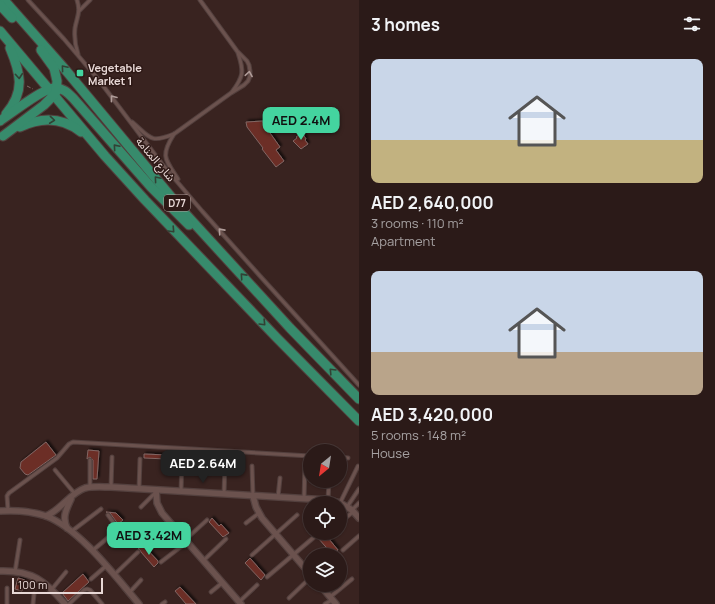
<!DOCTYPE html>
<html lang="en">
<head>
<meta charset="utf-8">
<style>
	:root { --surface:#2b1a18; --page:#332321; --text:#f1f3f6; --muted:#a6a1a2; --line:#473837; --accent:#44d49f }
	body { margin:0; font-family:Manrope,"Noto Sans Arabic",sans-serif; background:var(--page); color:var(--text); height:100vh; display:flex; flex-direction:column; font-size:15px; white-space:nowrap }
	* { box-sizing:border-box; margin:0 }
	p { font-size:13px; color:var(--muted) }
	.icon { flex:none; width:22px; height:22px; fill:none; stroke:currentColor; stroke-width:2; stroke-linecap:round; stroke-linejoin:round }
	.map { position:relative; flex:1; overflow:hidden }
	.panel { display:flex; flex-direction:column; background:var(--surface); width:356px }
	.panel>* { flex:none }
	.needle { width:26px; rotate:210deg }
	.buttons { position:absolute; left:303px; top:444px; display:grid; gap:8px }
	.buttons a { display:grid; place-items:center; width:44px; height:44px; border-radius:50%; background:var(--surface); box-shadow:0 1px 3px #0004,0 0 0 1px var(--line); font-size:20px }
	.scale { position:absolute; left:12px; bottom:10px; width:91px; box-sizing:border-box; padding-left:4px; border:2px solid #e8d8d6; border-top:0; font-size:11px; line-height:14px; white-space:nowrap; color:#e8d8d6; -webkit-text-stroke:3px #2e1916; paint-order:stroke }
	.price { position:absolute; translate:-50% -34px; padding:0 9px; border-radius:8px; background:var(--accent); color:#111; font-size:13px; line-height:26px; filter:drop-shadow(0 1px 2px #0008) }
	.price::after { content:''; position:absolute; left:50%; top:24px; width:12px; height:9px; margin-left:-6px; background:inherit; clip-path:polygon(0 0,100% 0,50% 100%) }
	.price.current { background:#222; color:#fff }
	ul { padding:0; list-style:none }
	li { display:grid; align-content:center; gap:8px; height:212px; padding:0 12px }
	li span { display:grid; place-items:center; height:124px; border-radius:8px; color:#555 }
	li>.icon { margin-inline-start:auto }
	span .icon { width:72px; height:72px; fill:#fffc; stroke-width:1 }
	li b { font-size:17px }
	h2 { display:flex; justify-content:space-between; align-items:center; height:48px; padding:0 12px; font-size:17px }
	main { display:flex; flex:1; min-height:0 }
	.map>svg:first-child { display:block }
</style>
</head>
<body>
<main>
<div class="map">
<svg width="359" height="604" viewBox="0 0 359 604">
	<defs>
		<filter id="shadow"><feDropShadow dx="2" dy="-2" stdDeviation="1" flood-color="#0009"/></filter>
	</defs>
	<rect width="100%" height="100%" fill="#392320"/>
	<!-- building -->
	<g fill="#6c2d27" stroke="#816663" filter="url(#shadow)">
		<path d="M263 121V123L280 147 276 150 284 161 276 167 262 149 263 148 247 127 246 122Z"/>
		<path d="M300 134 301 135 303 134 306 139 305 140 308 144 301 149 293 141 297 138 296 137Z"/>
		<path d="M46 442 56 455 28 475 25 474 20 468 21 462Z"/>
		<path d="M88 450 99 451 97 479H93V460L90 457 87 459Z"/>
		<path d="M144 454 167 455V459L144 458Z"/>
		<path d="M106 512 116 513 123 520 118 524 110 513Z"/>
		<path d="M212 518 219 526 221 524 229 533 223 537 209 522Z"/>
		<path d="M322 533H324L338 550 332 554 318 538Z"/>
		<path d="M143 545 158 561V563L154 567 141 552 140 550 138 549Z"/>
		<path d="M250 558 265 575 261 580 245 563Z"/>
		<path d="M83 574 89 582 68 601 62 593Z"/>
		<path d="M18 578 25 580 22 591 15 589Z"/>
		<path d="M180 587 196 604H186L175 591Z"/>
	</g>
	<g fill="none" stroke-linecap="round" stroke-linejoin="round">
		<defs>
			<g id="service">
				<path d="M28 0 64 39 98 79 162 164 202 211 260 276 359 385"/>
				<path d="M77 0C81 12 77 17 75 28 74 37 75 45 78 54"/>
				<path d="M79 11 90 0"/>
				<path d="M232 92C244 76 244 71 238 53"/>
				<path d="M132 122C150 137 149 144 174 134L231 93 244 85 248 81 250 76V71L249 65 247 61 237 51 200 0"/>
				<path d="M174 134C160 156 165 159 178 179"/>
				<path d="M340 457 348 458"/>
				<path d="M252 466 253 496"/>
				<path d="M55 470 75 494"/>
				<path d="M90 487V460"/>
				<path d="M111 487 112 457"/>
				<path d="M139 489 140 459"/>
				<path d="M181 492 182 460"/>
				<path d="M224 494 225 462"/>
				<path d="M278 497 280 478"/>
				<path d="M304 499 305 464"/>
				<path d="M328 500 329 481"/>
				<path d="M340 503 358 466"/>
				<path d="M141 507 156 492"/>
				<path d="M347 507 359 489"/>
				<path d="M8 510 7 496 9 493 57 458 69 444 73 442 310 456"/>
				<path d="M352 510 359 503"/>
				<path d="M340 522 353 512"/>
				<path d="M246 523 259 513"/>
				<path d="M72 531 101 509"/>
				<path d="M185 540 207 520"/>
				<path d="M144 542 169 521"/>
				<path d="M343 550 359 536"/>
				<path d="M92 551 116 531V526L108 515"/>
				<path d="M252 555 297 515"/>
				<path d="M203 561 226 539"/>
				<path d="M161 562 187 542"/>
				<path d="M15 572 20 540"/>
				<path d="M114 575 138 552"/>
				<path d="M267 577 319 533"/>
				<path d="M91 579 106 566"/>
				<path d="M52 589 66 572"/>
				<path d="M211 592 222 583"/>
				<path d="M129 593 141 580"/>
				<path d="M330 597 352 579"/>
				<path d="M289 598 310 578"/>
				<path d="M239 602 257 585"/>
				<path d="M7 604V588"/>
				<path d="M33 604 34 594"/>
				<path d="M69 604 84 590 87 589 90 590 102 604"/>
				<path d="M162 604 165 602"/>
				<path d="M325 604 332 600"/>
			</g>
			<g id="minor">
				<path d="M156 490 157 503 162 513 241 604"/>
				<path d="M253 496 256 507 262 518 310 574"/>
				<path d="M340 503 352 510 359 518"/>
				<path d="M0 511C15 510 31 511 46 516 80 529 115 576 139 604"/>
				<path d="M46 516C61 510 70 493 85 488 93 486 103 487 111 487L328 500 340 503"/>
				<path d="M67 528C62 517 66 510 71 499"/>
				<path d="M0 571C32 570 45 581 65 604"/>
				<path d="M320 585 336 604"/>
			</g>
			<g id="primary">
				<path d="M4 0 63 67 182 210 290 328 359 399"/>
				<path d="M0 5 12 18"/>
				<path d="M0 31 105 156 145 200 277 338 359 421"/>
				<path d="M6 114C26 91 20 72 10 48"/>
				<path d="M0 121C10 114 44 88 54 88 62 87 68 93 73 98L151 187 189 225"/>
				<path d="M20 127C41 117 62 117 81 132"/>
				<path d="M3 136 44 105 54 95 56 92 57 81 54 68 41 50"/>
			</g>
		</defs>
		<!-- service casing -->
		<use href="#service" stroke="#53403e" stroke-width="5"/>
		<!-- minor casing -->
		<use href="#minor" stroke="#53403e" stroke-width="8"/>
		<!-- primary casing -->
		<use href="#primary" stroke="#53403e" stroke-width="11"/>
		<!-- path -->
		<path stroke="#7c6865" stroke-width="1" stroke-dasharray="4 2" stroke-linecap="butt" d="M27 86 33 89"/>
		<!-- service -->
		<use href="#service" stroke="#6b524e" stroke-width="3"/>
		<!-- minor -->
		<use href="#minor" stroke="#6b524e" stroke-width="5.5"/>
		<!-- primary -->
		<use href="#primary" stroke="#378b6c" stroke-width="9"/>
	</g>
	<!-- one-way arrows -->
	<defs><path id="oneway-chevron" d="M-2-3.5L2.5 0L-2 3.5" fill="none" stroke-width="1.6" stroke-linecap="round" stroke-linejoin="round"/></defs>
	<g stroke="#314134">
		<use href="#oneway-chevron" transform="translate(64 68) rotate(-130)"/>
		<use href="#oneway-chevron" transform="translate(19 76) rotate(85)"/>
		<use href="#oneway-chevron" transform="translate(52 120) rotate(6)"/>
		<use href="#oneway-chevron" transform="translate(116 147) rotate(-131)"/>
		<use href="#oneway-chevron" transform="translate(157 179) rotate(-130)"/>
		<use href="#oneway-chevron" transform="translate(172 230) rotate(47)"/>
		<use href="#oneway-chevron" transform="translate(243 276) rotate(-132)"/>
		<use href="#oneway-chevron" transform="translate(263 323) rotate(46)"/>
		<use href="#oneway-chevron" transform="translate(332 371) rotate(-134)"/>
	</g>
	<g stroke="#b09c99">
		<use href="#oneway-chevron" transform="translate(249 74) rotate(-81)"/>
		<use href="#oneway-chevron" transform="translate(113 98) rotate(-127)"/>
		<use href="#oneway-chevron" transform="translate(221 231) rotate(-132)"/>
	</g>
	<!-- markers -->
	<rect fill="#44d49f" stroke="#2e1916" stroke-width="1.5" x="76" y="69" width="8" height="8" rx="2"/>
	<g text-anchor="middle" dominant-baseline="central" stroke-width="3" stroke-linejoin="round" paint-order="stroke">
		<!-- shield labels -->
		<rect fill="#2e1916" stroke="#b09f9c" stroke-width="1" x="164" y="195" width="26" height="16" rx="3"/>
		<g font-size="10" font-weight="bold" fill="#e8d8d6">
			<text x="177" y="203">D77</text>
		</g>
		<!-- poi labels -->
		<g font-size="11" font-weight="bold" fill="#e8d8d6" stroke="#2e1916" text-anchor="start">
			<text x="88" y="67">Vegetable<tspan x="88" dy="13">Market 1</tspan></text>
		</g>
		<!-- street labels -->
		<g font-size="11" fill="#e8d8d6" stroke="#2e1916">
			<text transform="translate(156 159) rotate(50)">شارع المنامة</text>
		</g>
	</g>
</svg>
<div class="buttons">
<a><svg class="needle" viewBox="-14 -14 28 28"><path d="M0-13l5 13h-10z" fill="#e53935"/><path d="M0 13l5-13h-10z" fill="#a6a1a2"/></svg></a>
<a><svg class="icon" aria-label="locate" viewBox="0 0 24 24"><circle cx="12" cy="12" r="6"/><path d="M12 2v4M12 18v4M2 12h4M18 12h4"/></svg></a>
<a><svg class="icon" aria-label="layers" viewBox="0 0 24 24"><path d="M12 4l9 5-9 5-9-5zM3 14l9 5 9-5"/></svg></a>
</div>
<div class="scale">100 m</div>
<b class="price" style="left:301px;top:141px">AED 2.4M</b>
<b class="price current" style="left:203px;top:484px">AED 2.64M</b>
<b class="price" style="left:149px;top:556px">AED 3.42M</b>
</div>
<section class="panel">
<h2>3 homes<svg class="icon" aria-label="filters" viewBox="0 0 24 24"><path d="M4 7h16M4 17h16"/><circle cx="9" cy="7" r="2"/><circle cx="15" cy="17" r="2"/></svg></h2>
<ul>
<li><span style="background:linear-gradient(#c9d6e8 65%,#c2b280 0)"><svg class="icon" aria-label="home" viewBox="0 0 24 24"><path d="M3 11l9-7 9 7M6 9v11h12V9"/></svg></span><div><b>AED 2,640,000</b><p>3 rooms · 110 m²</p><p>Apartment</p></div></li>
<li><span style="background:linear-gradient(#c9d6e8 65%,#b9a48a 0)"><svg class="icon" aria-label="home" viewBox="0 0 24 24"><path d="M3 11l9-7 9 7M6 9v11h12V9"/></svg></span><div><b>AED 3,420,000</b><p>5 rooms · 148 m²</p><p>House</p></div></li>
</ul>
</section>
</main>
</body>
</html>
